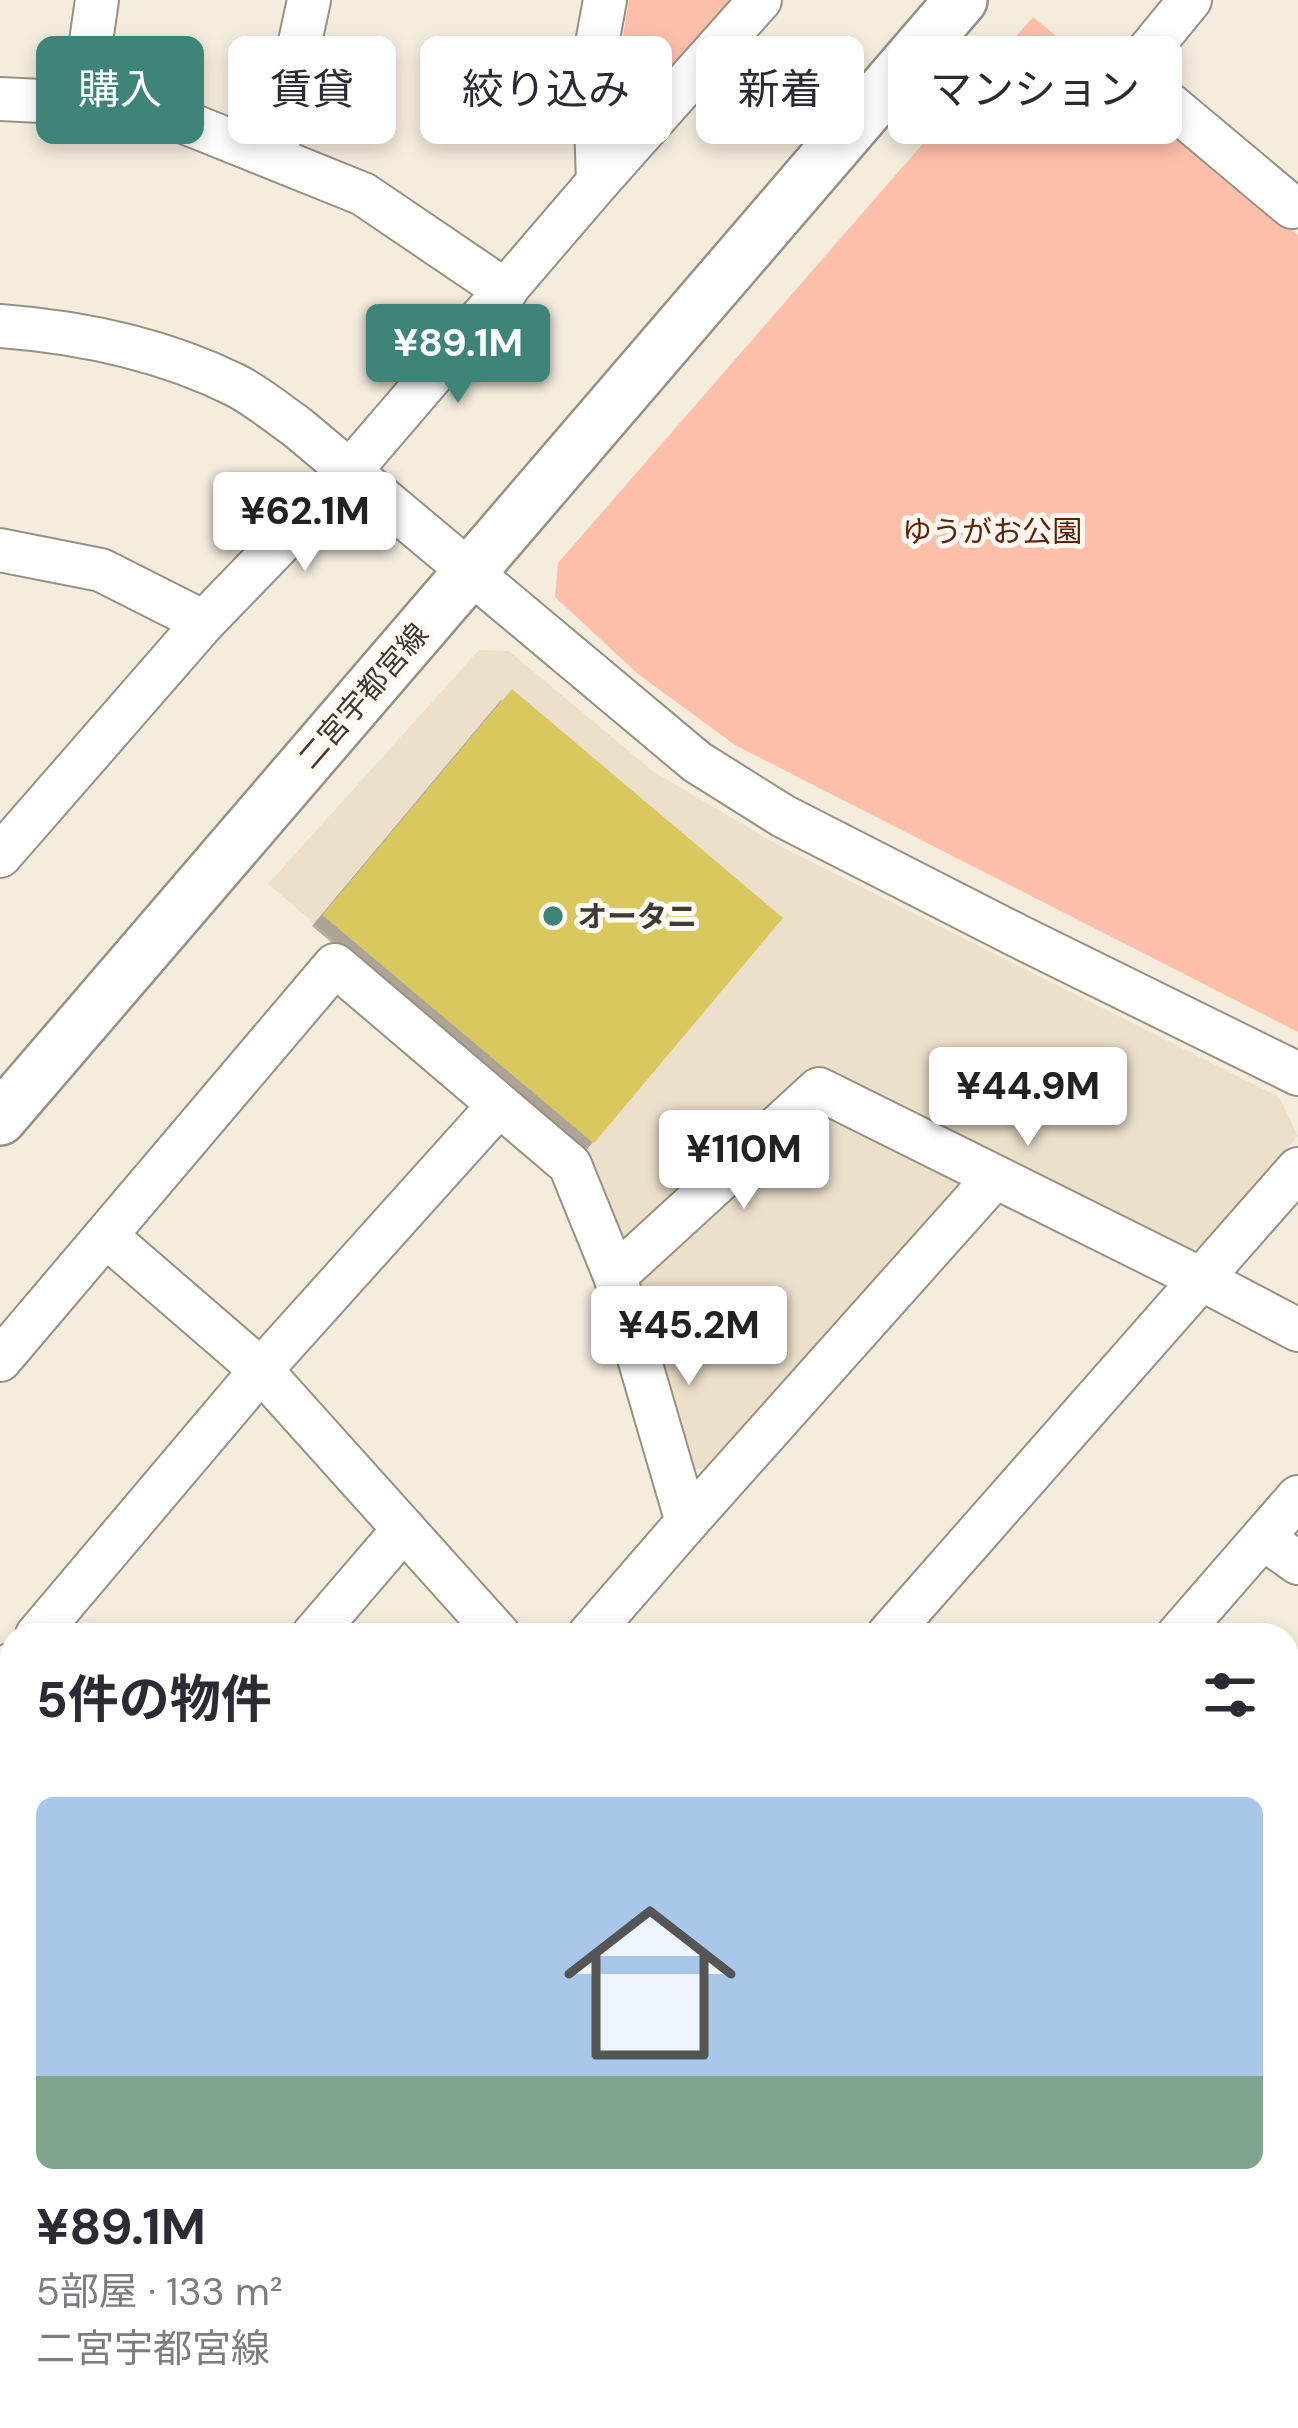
<!DOCTYPE html>
<html lang="ja">
<head>
<meta charset="utf-8">
<style>
	:root { --surface:#fff; --page:#f7f7f7; --text:#2b2b33; --muted:#7c7c81; --accent:#3f8479 }
	body { margin:0; font-family:"DM Sans","Noto Sans JP",sans-serif; background:var(--page); color:var(--text); height:100vh; display:flex; flex-direction:column; font-size:45px; white-space:nowrap }
	* { box-sizing:border-box; margin:0 }
	p { font-size:39px; color:var(--muted) }
	.icon { flex:none; width:66px; height:66px; fill:none; stroke:currentColor; stroke-width:2; stroke-linecap:round; stroke-linejoin:round }
	.map { position:relative; flex:1; overflow:hidden }
	.sheet { position:absolute; left:0px; top:1623px; width:1299px; height:807px; display:flex; flex-direction:column; background:var(--surface); border-radius:36px 36px 0 0; box-shadow:0 6px 18px #0003 }
	.sheet>* { flex:none }
	.hud { position:absolute; left:36px; top:36px; width:1227px; height:108px; display:flex; gap:24px }
	.price { position:absolute; translate:-50% -102px; padding:0 27px; border-radius:12px; background:#fff; color:#222; font-size:39px; line-height:78px; filter:drop-shadow(0 3px 6px #0008) }
	.price::after { content:''; position:absolute; left:50%; top:72px; width:36px; height:27px; margin-left:-18px; background:inherit; clip-path:polygon(0 0,100% 0,50% 100%) }
	.price.current { background:var(--accent); color:#fff }
	ul { padding:0; list-style:none }
	li { display:grid; align-content:center; gap:24px; height:636px; padding:0 36px }
	li span { display:grid; place-items:center; height:372px; border-radius:18px; color:#555 }
	li>.icon { margin-inline-start:auto }
	span .icon { width:216px; height:216px; fill:#fffc; stroke-width:1 }
	li b { font-size:51px }
	h2 { display:flex; justify-content:space-between; align-items:center; height:144px; padding:0 36px; font-size:51px }
	.chip { padding:0 42px; border-radius:18px; background:var(--surface); box-shadow:0 6px 18px #0003; font-size:42px; line-height:108px }
	.chip.current { background:var(--accent); color:#fff }
	.map>svg:first-child { display:block }
</style>
</head>
<body>
<div class="map">
<svg width="1298" height="2428" viewBox="0 0 1298 2428">
	<defs>
		<filter id="shadow"><feDropShadow dx="-11" dy="11" stdDeviation="0" flood-color="#0004"/></filter>
	</defs>
	<rect width="100%" height="100%" fill="#f4ecdd"/>
	<!-- built -->
	<path fill="#ede0cb" d="M479 650 509 651 654 772 778 845 1279 1097 1298 1136 1201 1246 1185 1250 994 1150 717 1468 691 1469 586 1155 268 884Z"/>
	<!-- green -->
	<g fill="#fdbfaa">
		<path d="M629 0H733L643 104 614 90Z"/>
		<path d="M1033 17 1298 235V1032L735 745 638 674 555 597 558 563Z"/>
	</g>
	<!-- building -->
	<path fill="#d8c85d" filter="url(#shadow)" d="M512 689 783 918 594 1143 323 915Z"/>
	<g fill="none" stroke-linecap="round" stroke-linejoin="round">
		<defs>
			<g id="minor">
				<path d="M1190 0 1131 72 1292 207"/>
				<path d="M0 99 82 103 179 120 363 194 506 291"/>
				<path d="M82 103 97 0"/>
				<path d="M275 158 309 0"/>
				<path d="M598 182 594 60 605 0"/>
				<path d="M0 326C80 332 162 349 235 385 257 396 277 413 297 427L697 762 783 816 1022 938 1298 1074"/>
				<path d="M0 550 101 570 204 622"/>
				<path d="M0 856 204 622 350 471 598 182 760 0"/>
				<path d="M106 1236 261 1370 499 1635"/>
				<path d="M615 1276 819 1089 1201 1279 1298 1330"/>
				<path d="M0 1360 335 965 570 1165 615 1276 687 1522"/>
				<path d="M1263 1538 1298 1563"/>
				<path d="M37 1635 261 1370 499 1105"/>
				<path d="M313 1635 404 1529"/>
				<path d="M589 1635 687 1522 995 1177"/>
				<path d="M888 1635 1298 1169"/>
				<path d="M1178 1635 1298 1497"/>
				<path d="M0 1678 12 1664"/>
				<path d="M1287 1848 1298 1843"/>
				<path d="M0 1898 12 1911"/>
				<path d="M1287 2134 1298 2148"/>
				<path d="M0 2247 12 2262"/>
				<path d="M1287 2281 1298 2273"/>
				<path d="M144 2418 153 2428"/>
				<path d="M209 2428 217 2418"/>
				<path d="M438 2428 452 2418"/>
				<path d="M666 2428 681 2418"/>
				<path d="M1087 2428 1101 2418"/>
			</g>
			<path id="major" d="M0 1119 961 0"/>
		</defs>
		<!-- minor casing -->
		<use href="#minor" stroke="#989083" stroke-width="46"/>
		<!-- major casing -->
		<use href="#major" stroke="#989083" stroke-width="56"/>
		<!-- minor -->
		<use href="#minor" stroke="#fff" stroke-width="42"/>
		<!-- major -->
		<use href="#major" stroke="#fff" stroke-width="51"/>
	</g>
	<!-- markers -->
	<circle fill="#3f8479" stroke="#fff9f1" stroke-width="4.5" cx="553" cy="916" r="12"/>
	<g text-anchor="middle" dominant-baseline="central" stroke-width="10" stroke-linejoin="round" paint-order="stroke">
		<!-- park labels -->
		<g font-size="30" fill="#5e2109" stroke="#fff9f1">
			<text x="992" y="531">ゆうがお公園</text>
		</g>
		<!-- street labels -->
		<g font-size="30" fill="#3e3a35" stroke="#fff9f1">
			<text transform="translate(363 696) rotate(-49)">二宮宇都宮線</text>
		</g>
		<!-- poi labels -->
		<g font-size="30" font-weight="bold" fill="#3e3a35" stroke="#fff9f1" text-anchor="start">
			<text x="577" y="916">オータニ</text>
		</g>
	</g>
</svg>
<b class="price current" style="left:458px;top:406px">¥89.1M</b>
<b class="price" style="left:305px;top:574px">¥62.1M</b>
<b class="price" style="left:1028px;top:1149px">¥44.9M</b>
<b class="price" style="left:744px;top:1212px">¥110M</b>
<b class="price" style="left:689px;top:1388px">¥45.2M</b>
<div class="hud">
<a class="chip current">購入</a>
<a class="chip">賃貸</a>
<a class="chip">絞り込み</a>
<a class="chip">新着</a>
<a class="chip">マンション</a>
</div>
<section class="sheet">
<h2>5件の物件<svg class="icon" aria-label="filters" viewBox="0 0 24 24"><path d="M4 7h16M4 17h16"/><circle cx="9" cy="7" r="2"/><circle cx="15" cy="17" r="2"/></svg></h2>
<ul>
<li><span style="background:linear-gradient(#a9c7e8 75%,#7fa58c 0)"><svg class="icon" aria-label="home" viewBox="0 0 24 24"><path d="M3 11l9-7 9 7M6 9v11h12V9"/></svg></span><div><b>¥89.1M</b><p>5部屋 · 133 m²</p><p>二宮宇都宮線</p></div></li>
</ul>
</section>
</div>
</body>
</html>
